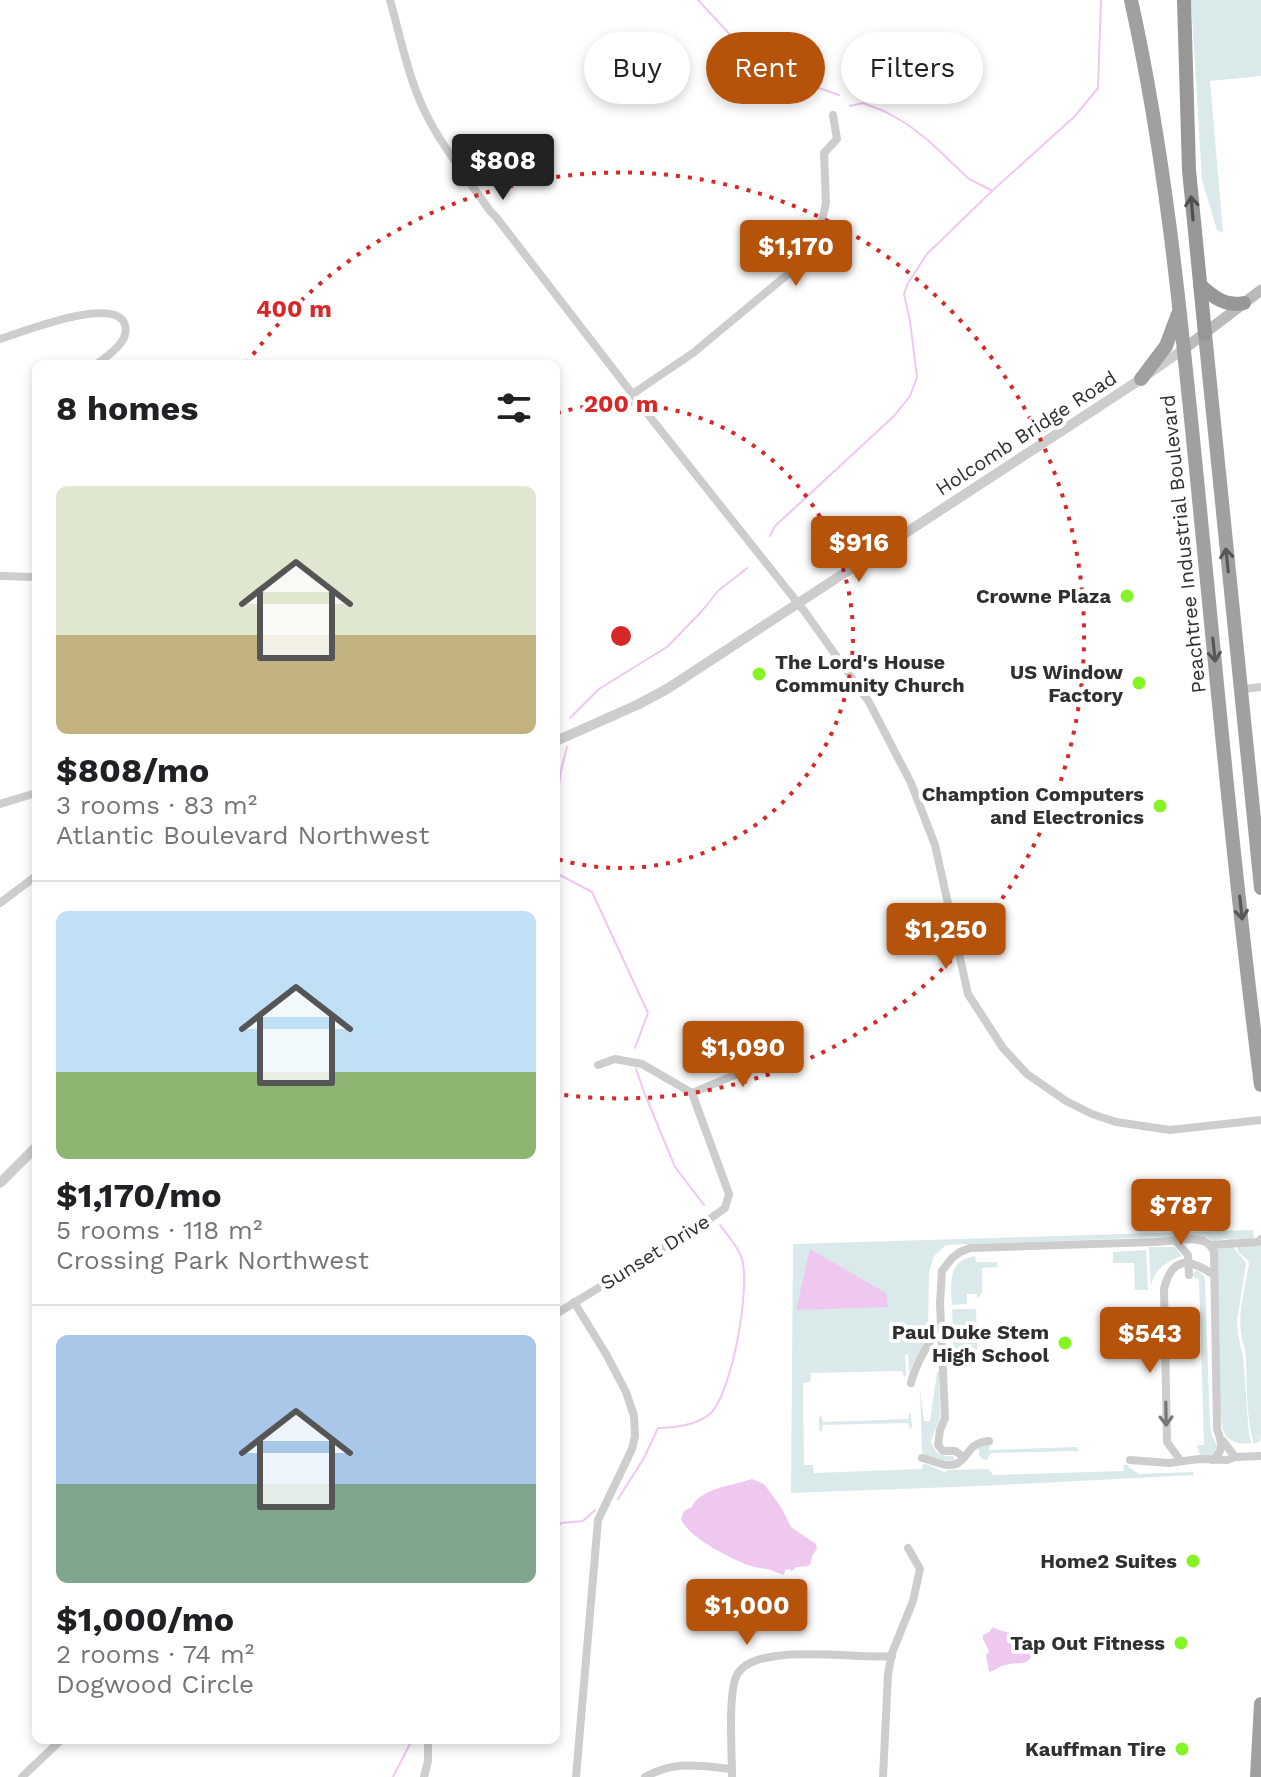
<!DOCTYPE html>
<html lang="en">
<head>
<meta charset="utf-8">
<style>
	:root { --surface:#fff; --page:#f6f6f6; --text:#202124; --muted:#757577; --line:#e0e0e0; --accent:#b45309 }
	body { margin:0; font-family:"Work Sans",sans-serif; background:var(--page); color:var(--text); height:100vh; display:flex; flex-direction:column; font-size:30px; white-space:nowrap }
	* { box-sizing:border-box; margin:0 }
	p { font-size:26px; color:var(--muted) }
	.icon { flex:none; width:44px; height:44px; fill:none; stroke:currentColor; stroke-width:2; stroke-linecap:round; stroke-linejoin:round }
	.map { position:relative; flex:1; overflow:hidden }
	.sheet { position:absolute; left:32px; top:360px; width:528px; height:1384px; display:flex; flex-direction:column; background:var(--surface); border-radius:12px; box-shadow:0 4px 12px #0003 }
	.sheet>* { flex:none }
	.top-card { position:absolute; left:584px; top:32px; width:556px; height:72px; display:flex; gap:16px }
	.price { position:absolute; translate:-50% -68px; padding:0 18px; border-radius:8px; background:var(--accent); color:#fff; font-size:26px; line-height:52px; filter:drop-shadow(0 2px 4px #0008) }
	.price::after { content:''; position:absolute; left:50%; top:48px; width:24px; height:18px; margin-left:-12px; background:inherit; clip-path:polygon(0 0,100% 0,50% 100%) }
	.price.selected { background:#222; color:#fff }
	ul { padding:0; list-style:none }
	li { display:grid; align-content:center; gap:16px; height:424px; padding:0 24px }
	li+li { border-top:2px solid var(--line) }
	li span { display:grid; place-items:center; height:248px; border-radius:12px; color:#555 }
	li>.icon { margin-inline-start:auto }
	span .icon { width:144px; height:144px; fill:#fffc; stroke-width:1 }
	li b { font-size:34px }
	h2 { display:flex; justify-content:space-between; align-items:center; height:96px; padding:0 24px; font-size:34px }
	.pill { padding:0 28px; border-radius:36px; background:var(--surface); box-shadow:0 4px 12px #0003; font-size:28px; line-height:72px }
	.pill.selected { background:var(--accent); color:#fff }
	.map>svg:first-child { display:block }
</style>
</head>
<body>
<div class="map">
<svg width="1261" height="1777" viewBox="0 0 1261 1777">
	<rect width="100%" height="100%" fill="#fff"/>
	<!-- green -->
	<g fill="#daeaeb">
		<path d="M1191 0H1261V76L1210 81 1223 233 1217 230 1202 180Z"/>
		<path d="M1253 1230 1254 1240 1236 1241 1235 1237 1234 1241 1226 1239 1212 1241 1207 1237 1187 1236 946 1245 934 1256 929 1272 928 1340 924 1351 915 1360 909 1373 908 1354 905 1355 906 1375 904 1377 902 1371 811 1373 810 1382 803 1383 804 1465H813L814 1473 922 1469 923 1464H926L944 1472 948 1470 989 1469 993 1475 1124 1471 1123 1465H1128L1129 1467 1139 1474 1193 1472 1194 1475 980 1486 791 1493 793 1244Z"/>
		<path d="M1261 1245V1436L1260 1441 1254 1444C1246 1417 1247 1386 1246 1358 1246 1349 1242 1342 1241 1333 1238 1311 1245 1287 1249 1265L1248 1260 1238 1252 1237 1247Z"/>
		<path d="M1149 1247H1174L1182 1256C1166 1262 1156 1268 1151 1285Z"/>
		<path d="M1234 1247C1237 1255 1244 1257 1246 1264L1237 1320 1238 1335 1243 1356 1249 1435 1252 1443C1241 1445 1229 1443 1224 1432 1217 1415 1219 1362 1218 1341L1220 1337 1218 1336 1216 1248Z"/>
		<path d="M1146 1250 1148 1290H1135L1134 1263H1113V1252Z"/>
		<path d="M975 1256 976 1262H997V1267L982 1268V1293L980 1294V1297H977V1294H967V1304L952 1305C951 1282 947 1261 975 1256Z"/>
		<path d="M1197 1270 1204 1276 1205 1281 1210 1425 1212 1436 1217 1446 1215 1455 1209 1457 1200 1455 1197 1445H1204L1199 1280 1198 1278 1195 1279 1193 1274Z"/>
		<path d="M952 1309H976L978 1364 954 1365Z"/>
		<path d="M937 1372H939L940 1418 931 1441C934 1453 941 1457 953 1456L955 1459 953 1461C942 1461 934 1457 923 1454L922 1451 920 1388 924 1421H930Z"/>
		<path d="M909 1413 911 1414 912 1427 910 1429 908 1423 823 1425 822 1432 819 1430V1418L821 1415 823 1422 908 1419Z"/>
		<path d="M990 1444 989 1450 1077 1447 1078 1451 991 1453 987 1460 982 1459 978 1454 980 1452 978 1449 980 1446Z"/>
	</g>
	<!-- water -->
	<g fill="#efc8ef">
		<path d="M810 1249 886 1293 888 1307 796 1310Z"/>
		<path d="M752 1479 764 1484 781 1507 791 1527 816 1544 817 1549 812 1556 811 1563 808 1566 796 1567 792 1571 789 1569 785 1570 784 1575C780 1574 776 1572 773 1571 764 1568 756 1568 748 1565 729 1558 688 1537 681 1519L684 1511 692 1507C698 1489 735 1485 752 1479Z"/>
		<path d="M993 1627C1009 1636 1024 1631 1034 1648 1031 1669 1018 1660 1002 1666 998 1668 994 1670 990 1672L989 1671 986 1656 989 1651 983 1639V1635L989 1632Z"/>
	</g>
	<g fill="none" stroke-linecap="round" stroke-linejoin="round">
		<!-- stream -->
		<g stroke="#efc8ef" stroke-width="2">
			<path d="M698 0 735 40 761 63 810 85 839 95"/>
			<path d="M850 106 863 103 886 112 907 124 930 142 969 179 991 190"/>
			<path d="M770 536 775 526 894 416 910 396 917 377 910 321 904 294 908 283 927 254 992 191 1075 116 1098 88 1101 0"/>
			<path d="M570 718 599 689 667 647 702 611 718 591 747 568"/>
			<path d="M556 808 561 771 567 747"/>
			<path d="M556 873 592 892 648 1013 635 1048"/>
			<path d="M636 1069 644 1092 675 1167 704 1205"/>
			<path d="M618 1499 644 1458 658 1428C674 1428 698 1425 711 1413 732 1392 752 1283 741 1256 736 1245 727 1234 720 1225"/>
			<path d="M556 1530 561 1523 583 1521 595 1510"/>
			<path d="M393 1777 412 1740"/>
		</g>
		<!-- minor -->
		<g stroke="#cdcdcd" stroke-width="8">
			<path d="M390 0C401 39 409 82 428 118 445 151 469 180 490 211L496 217 654 422 805 612 869 702 911 783 935 845 968 994 1003 1048 1027 1074 1066 1101 1092 1114 1116 1122 1170 1130 1261 1120"/>
			<path d="M0 339C20 333 116 294 125 325 130 342 108 355 97 364"/>
			<path d="M634 393 693 353 793 270 809 250 820 229 826 203 824 153 837 139 833 115"/>
			<path d="M0 576 36 577"/>
			<path d="M1242 689 1261 687"/>
			<path d="M0 804 36 793"/>
			<path d="M0 903 36 876"/>
			<path d="M692 1093 766 1062 790 1063"/>
			<path d="M1175 1240 1188 1255 1189 1275"/>
			<path d="M1210 1245 1258 1242 1261 1239"/>
			<path d="M574 1302 606 1354 626 1392 634 1416 635 1436 632 1449 598 1520 576 1777"/>
			<path d="M556 1314 707 1221 725 1208 729 1194 692 1093 642 1064 615 1059 598 1065"/>
			<path d="M911 1383C915 1366 929 1340 941 1328"/>
			<path d="M964 1457 955 1451H943L938 1445 940 1430 945 1418 940 1303 942 1271 952 1258 960 1252 970 1248 1155 1242 1192 1239 1204 1241 1210 1245 1214 1252 1217 1429C1222 1442 1224 1451 1213 1460"/>
			<path d="M1235 1457 1261 1456"/>
			<path d="M922 1458C933 1460 945 1468 956 1464 970 1458 966 1443 989 1441"/>
			<path d="M1130 1460 1169 1463 1199 1459 1227 1460 1235 1457 1223 1441"/>
			<path d="M1180 1460 1167 1442 1164 1289C1172 1256 1189 1258 1214 1275"/>
			<path d="M22 1777 61 1740"/>
			<path d="M424 1777 428 1761V1740"/>
			<path d="M645 1777C676 1760 698 1766 732 1769"/>
			<path d="M732 1777C732 1753 728 1697 736 1677 750 1640 860 1660 892 1656"/>
			<path d="M883 1777 888 1674 892 1653 913 1601 920 1569 908 1548"/>
		</g>
		<!-- tertiary -->
		<g stroke="#cdcdcd" stroke-width="10">
			<path d="M556 741 637 705 667 689 1141 379 1184 349"/>
			<path d="M0 1183 36 1147"/>
		</g>
		<!-- secondary -->
		<path stroke="#bababa" stroke-width="11" d="M1184 349 1261 290"/>
		<!-- trunk -->
		<g stroke="#a0a0a0" stroke-width="14">
			<path d="M1131 0C1166 158 1181 318 1197 479 1217 681 1235 884 1261 1085"/>
			<path d="M1205 334 1261 888"/>
			<path d="M1141 379 1166 346 1178 314"/>
			<path d="M1257 1777 1261 1704"/>
		</g>
		<!-- motorway -->
		<g stroke="#979797" stroke-width="14">
			<path d="M1184 0 1189 170 1205 334"/>
			<path d="M1200 285C1213 297 1226 307 1244 303"/>
		</g>
	</g>
	<!-- one-way arrows -->
	<defs><path id="oneway-shaft" d="M-6 0H5M1.5-3L5.5 0L1.5 3" fill="none" stroke-width="1.6" stroke-linecap="round" stroke-linejoin="round" transform="scale(2)"/></defs>
	<use stroke="#4f4f4f" href="#oneway-shaft" transform="translate(1192 208) rotate(-95)"/>
	<g stroke="#575757">
		<use href="#oneway-shaft" transform="translate(1227 560) rotate(-96)"/>
		<use href="#oneway-shaft" transform="translate(1214 650) rotate(84)"/>
		<use href="#oneway-shaft" transform="translate(1241 908) rotate(84)"/>
	</g>
	<use stroke="#777" href="#oneway-shaft" transform="translate(1166 1414) rotate(89)"/>
	<!-- distance rings -->
	<g fill="none" stroke="#d62828" stroke-width="4" stroke-dasharray="4 8">
		<path d="M557 413A232 232 0 1 1 557 859"/>
		<path d="M246 364A463 463 0 1 1 557 1094"/>
	</g>
	<!-- markers -->
	<g fill="#86f325" stroke="#fff" stroke-width="3">
		<circle cx="1127" cy="596" r="8"/>
		<circle cx="759" cy="674" r="8"/>
		<circle cx="1139" cy="683" r="8"/>
		<circle cx="1160" cy="806" r="8"/>
		<circle cx="1065" cy="1343" r="8"/>
		<circle cx="1193" cy="1561" r="8"/>
		<circle cx="1181" cy="1643" r="8"/>
		<circle cx="1182" cy="1749" r="8"/>
	</g>
	<g text-anchor="middle" dominant-baseline="central" stroke-width="8" stroke-linejoin="round" paint-order="stroke">
		<!-- street labels -->
		<g font-size="20" fill="#303030" stroke="#fff">
			<text transform="translate(1026 433) rotate(-33)">Holcomb Bridge Road</text>
			<text transform="translate(1183 544) rotate(-96)">Peachtree Industrial Boulevard</text>
			<text transform="translate(655 1252) rotate(-32)">Sunset Drive</text>
		</g>
		<!-- poi labels -->
		<g font-size="20" font-weight="bold" fill="#303030" stroke="#fff" text-anchor="end">
			<text x="1111" y="596">Crowne Plaza</text>
			<text x="775" y="662" text-anchor="start">The Lord's House<tspan x="775" dy="23">Community Church</tspan></text>
			<text x="1123" y="672">US Window<tspan x="1123" dy="23">Factory</tspan></text>
			<text x="1144" y="794">Chamption Computers<tspan x="1144" dy="23">and Electronics</tspan></text>
			<text x="1049" y="1332">Paul Duke Stem<tspan x="1049" dy="23">High School</tspan></text>
			<text x="1177" y="1561">Home2 Suites</text>
			<text x="1165" y="1643">Tap Out Fitness</text>
			<text x="1166" y="1749">Kauffman Tire</text>
		</g>
	</g>
	<circle cx="621" cy="636" r="12" fill="#d62828" stroke="#fff" stroke-width="4"/>
	<g font-size="24" text-anchor="middle" font-weight="bold" fill="#d62828" stroke="#fff" stroke-width="8" stroke-linejoin="round" paint-order="stroke">
		<text x="294" y="317">400 m</text>
		<text x="621" y="412">200 m</text>
	</g>
</svg>
<b class="price selected" style="left:503px;top:202px">$808</b>
<b class="price" style="left:796px;top:288px">$1,170</b>
<b class="price" style="left:859px;top:584px">$916</b>
<b class="price" style="left:946px;top:971px">$1,250</b>
<b class="price" style="left:743px;top:1089px">$1,090</b>
<b class="price" style="left:1181px;top:1247px">$787</b>
<b class="price" style="left:1150px;top:1375px">$543</b>
<b class="price" style="left:747px;top:1647px">$1,000</b>
<div class="top-card">
<a class="pill">Buy</a>
<a class="pill selected">Rent</a>
<a class="pill">Filters</a>
</div>
<section class="sheet">
<h2>8 homes<svg class="icon" aria-label="filters" viewBox="0 0 24 24"><path d="M4 7h16M4 17h16"/><circle cx="9" cy="7" r="2"/><circle cx="15" cy="17" r="2"/></svg></h2>
<ul>
<li><span style="background:linear-gradient(#dfe7d0 60%,#c2b280 0)"><svg class="icon" aria-label="home" viewBox="0 0 24 24"><path d="M3 11l9-7 9 7M6 9v11h12V9"/></svg></span><div><b>$808/mo</b><p>3 rooms · 83 m²</p><p>Atlantic Boulevard Northwest</p></div></li>
<li><span style="background:linear-gradient(#bfe0f5 65%,#8fb573 0)"><svg class="icon" aria-label="home" viewBox="0 0 24 24"><path d="M3 11l9-7 9 7M6 9v11h12V9"/></svg></span><div><b>$1,170/mo</b><p>5 rooms · 118 m²</p><p>Crossing Park Northwest</p></div></li>
<li><span style="background:linear-gradient(#a9c7e8 60%,#7fa58c 0)"><svg class="icon" aria-label="home" viewBox="0 0 24 24"><path d="M3 11l9-7 9 7M6 9v11h12V9"/></svg></span><div><b>$1,000/mo</b><p>2 rooms · 74 m²</p><p>Dogwood Circle</p></div></li>
</ul>
</section>
</div>
</body>
</html>
